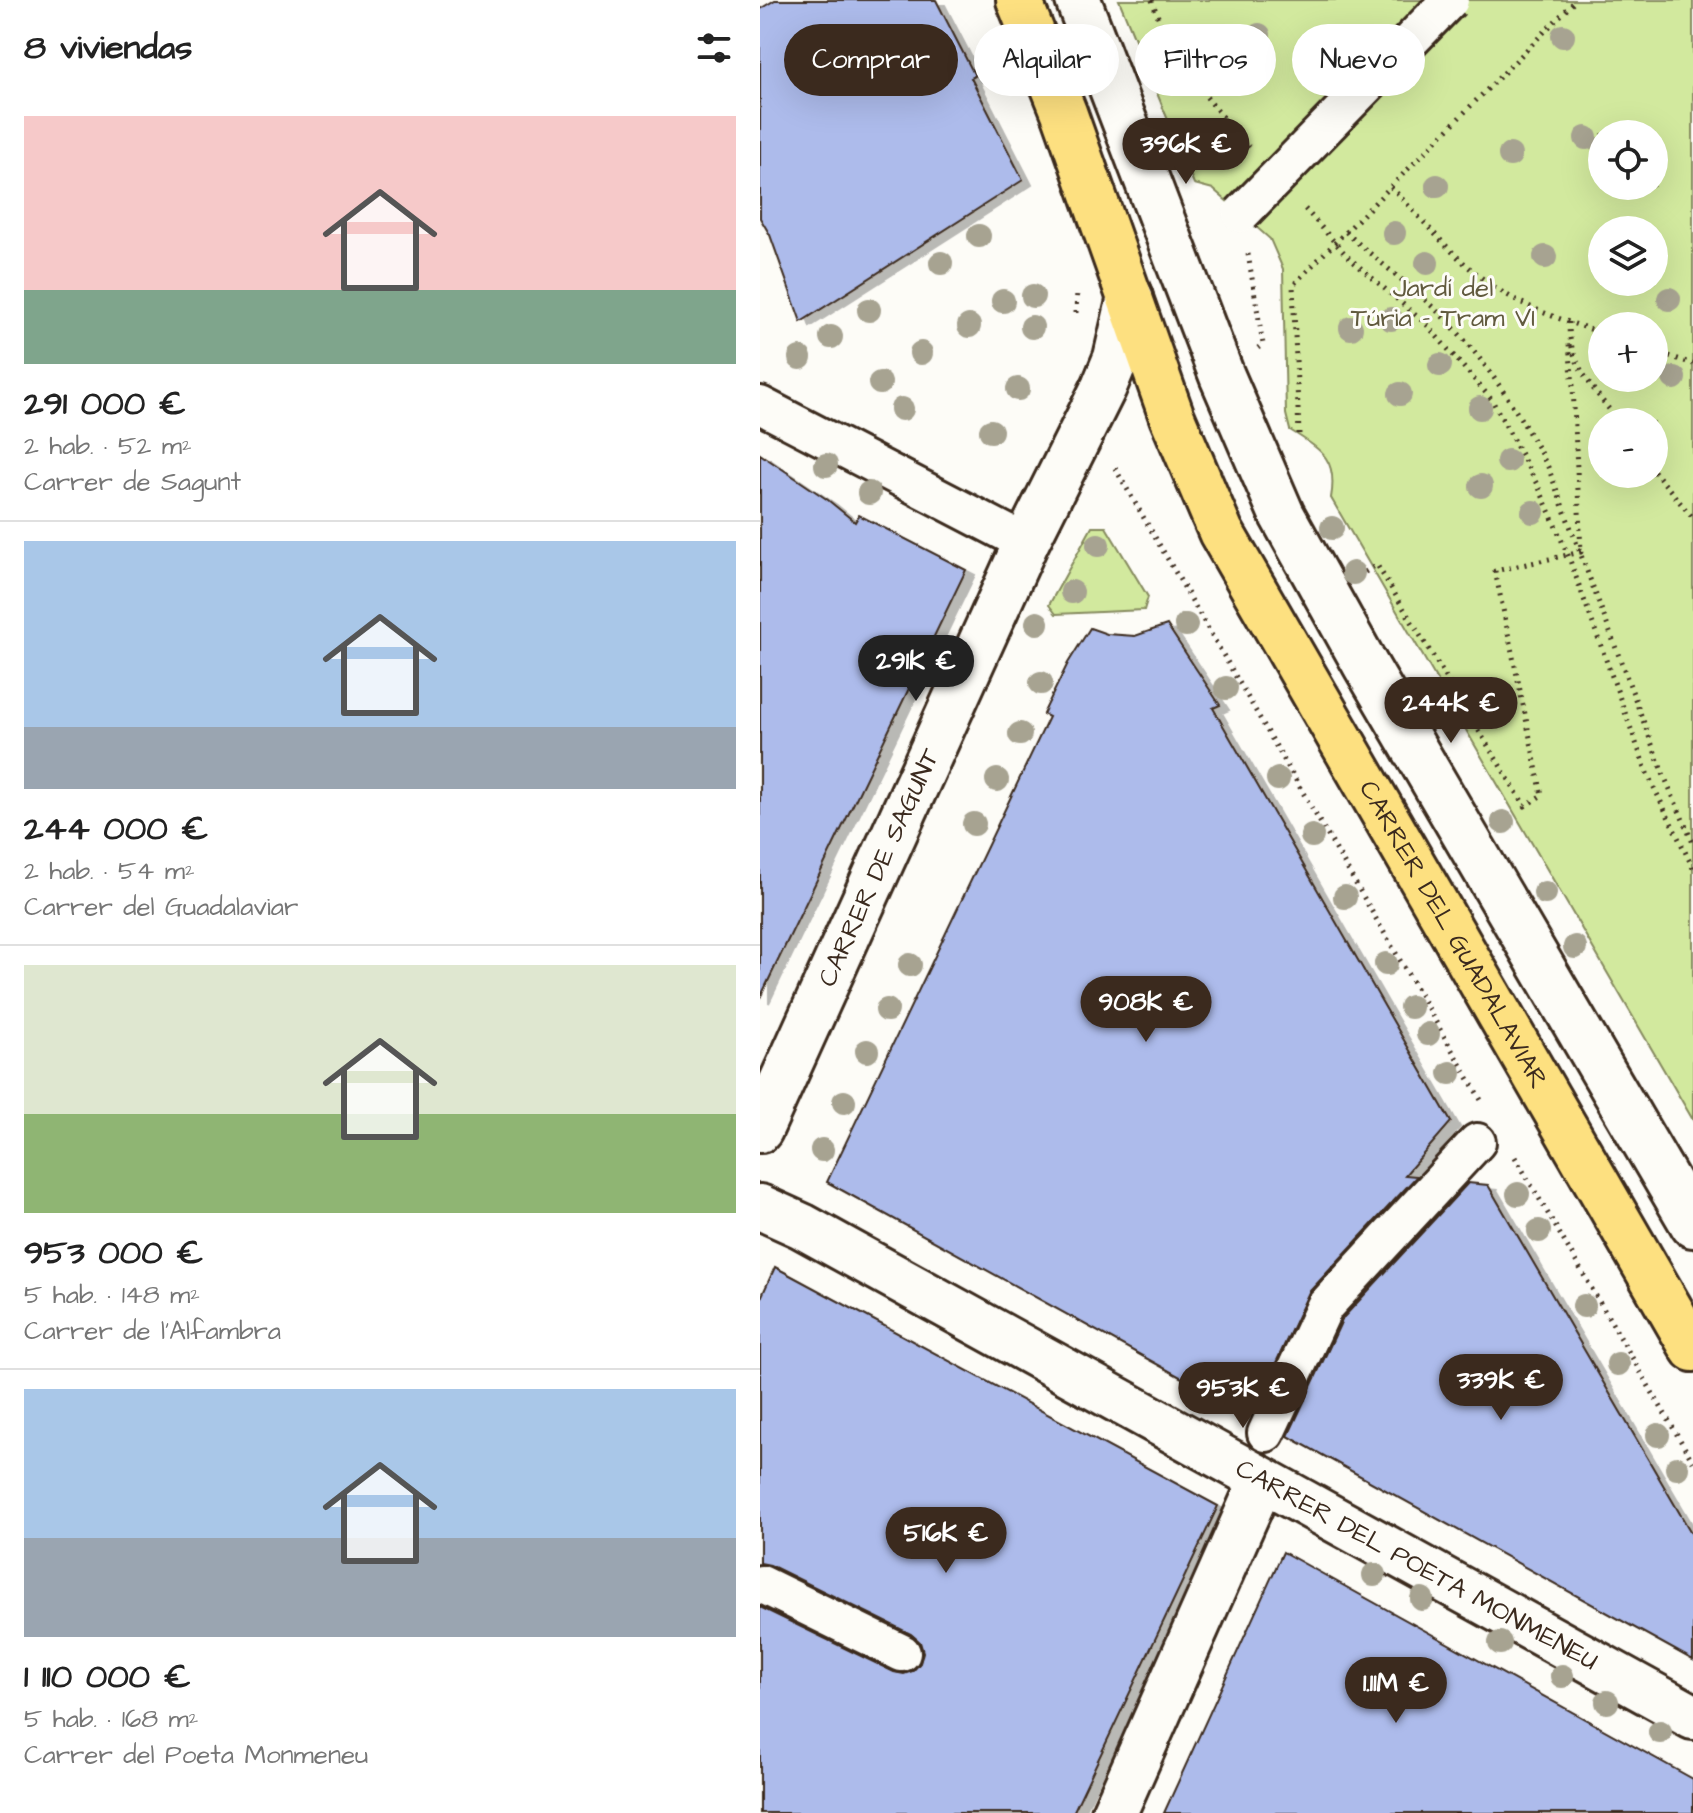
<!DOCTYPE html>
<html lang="es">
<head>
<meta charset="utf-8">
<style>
	:root { --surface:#fff; --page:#f6f6f6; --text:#222; --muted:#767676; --line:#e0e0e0; --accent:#3b2a1e }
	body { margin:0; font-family:"Architects Daughter",sans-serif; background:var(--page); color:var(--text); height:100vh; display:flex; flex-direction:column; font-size:30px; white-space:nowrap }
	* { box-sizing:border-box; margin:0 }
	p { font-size:26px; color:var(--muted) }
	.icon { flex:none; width:44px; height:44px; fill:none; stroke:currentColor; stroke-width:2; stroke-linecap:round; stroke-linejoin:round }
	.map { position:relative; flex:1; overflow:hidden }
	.details { display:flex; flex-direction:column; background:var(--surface); width:760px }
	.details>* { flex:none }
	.guide { position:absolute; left:24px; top:24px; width:760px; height:72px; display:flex; gap:16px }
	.tools { position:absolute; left:828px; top:120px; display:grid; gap:16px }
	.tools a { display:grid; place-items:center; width:80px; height:80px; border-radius:50%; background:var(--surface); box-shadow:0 8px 32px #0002; font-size:40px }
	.price { position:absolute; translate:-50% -68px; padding:0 18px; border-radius:28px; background:var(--accent); color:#fff; font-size:26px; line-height:52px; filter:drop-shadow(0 2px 4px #0008) }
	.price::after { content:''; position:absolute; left:50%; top:48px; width:24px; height:18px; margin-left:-12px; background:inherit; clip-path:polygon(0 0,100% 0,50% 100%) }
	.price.selected { background:#222; color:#fff }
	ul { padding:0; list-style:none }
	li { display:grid; align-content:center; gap:16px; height:424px; padding:0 24px }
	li+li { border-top:2px solid var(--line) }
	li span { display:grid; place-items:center; height:248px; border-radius:0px; color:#555 }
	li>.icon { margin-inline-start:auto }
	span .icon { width:144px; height:144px; fill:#fffc; stroke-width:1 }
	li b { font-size:34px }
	h2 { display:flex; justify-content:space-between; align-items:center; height:96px; padding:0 24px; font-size:34px }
	.tag { padding:0 28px; border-radius:36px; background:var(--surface); box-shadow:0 8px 32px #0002; font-size:28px; line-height:72px }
	.tag.selected { background:var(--accent); color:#fff }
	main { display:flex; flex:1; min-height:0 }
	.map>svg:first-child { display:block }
</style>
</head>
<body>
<main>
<section class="details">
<h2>8 viviendas<svg class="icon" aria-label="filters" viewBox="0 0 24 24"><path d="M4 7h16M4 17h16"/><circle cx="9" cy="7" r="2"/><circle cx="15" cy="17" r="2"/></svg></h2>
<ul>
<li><span style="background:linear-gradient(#f6c9c9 70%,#7fa58c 0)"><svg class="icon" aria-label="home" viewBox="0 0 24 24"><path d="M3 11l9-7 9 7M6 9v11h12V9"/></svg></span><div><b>291 000 €</b><p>2 hab. · 52 m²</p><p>Carrer de Sagunt</p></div></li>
<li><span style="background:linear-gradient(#a9c7e8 75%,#9aa5b1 0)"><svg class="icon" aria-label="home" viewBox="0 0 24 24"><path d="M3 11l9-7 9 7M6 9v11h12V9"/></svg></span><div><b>244 000 €</b><p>2 hab. · 54 m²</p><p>Carrer del Guadalaviar</p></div></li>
<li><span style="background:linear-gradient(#dfe7d0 60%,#8fb573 0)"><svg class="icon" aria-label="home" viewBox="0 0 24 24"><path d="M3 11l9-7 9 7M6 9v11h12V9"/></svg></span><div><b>953 000 €</b><p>5 hab. · 148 m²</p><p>Carrer de l'Alfambra</p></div></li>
<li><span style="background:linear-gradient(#a9c7e8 60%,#9aa5b1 0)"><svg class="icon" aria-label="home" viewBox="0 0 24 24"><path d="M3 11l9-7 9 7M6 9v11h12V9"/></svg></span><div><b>1 110 000 €</b><p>5 hab. · 168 m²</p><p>Carrer del Poeta Monmeneu</p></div></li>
</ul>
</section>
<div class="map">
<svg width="933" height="1813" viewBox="0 0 933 1813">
	<defs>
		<filter id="shadow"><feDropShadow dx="9" dy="5" stdDeviation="0" flood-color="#0004"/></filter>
	</defs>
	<rect width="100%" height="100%" fill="#fdfcf7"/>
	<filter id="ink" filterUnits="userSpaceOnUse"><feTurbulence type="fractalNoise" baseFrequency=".0125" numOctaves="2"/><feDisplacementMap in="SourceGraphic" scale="16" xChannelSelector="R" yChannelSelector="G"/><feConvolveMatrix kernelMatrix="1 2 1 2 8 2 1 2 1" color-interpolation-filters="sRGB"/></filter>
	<g filter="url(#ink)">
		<!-- green -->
		<g fill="#d2e99e" stroke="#868a5e" stroke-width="2" fill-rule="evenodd">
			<path d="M359 0H933V1120L571 498C578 458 561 450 530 430L526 414 523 269 510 239 453 189 434 184ZM842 134H894V186H842ZM842 230H894V282H842ZM842 326H894V378H842ZM842 422H894V474H842Z"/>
			<path d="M332 527H346L388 597 384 610 296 614 289 605Z"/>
		</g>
		<!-- building -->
		<g fill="#adbbeb" stroke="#3b2a1e" stroke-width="2" filter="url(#shadow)">
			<path d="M15 0H176L215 76 211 78 263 180 41 322 10 235 0 218V9Z"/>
			<path d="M0 454 68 500 95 522 99 515 206 570 0 998Z"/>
			<path d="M407 625 460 705 453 708 691 1122 645 1175 657 1176 549 1292 491 1416 67 1182 289 717 283 714 308 663 330 628 347 634 375 636Z"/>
			<path d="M708 1183 728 1185 933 1536V1660L528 1436 583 1318Z"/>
			<path d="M15 1267 458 1506 313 1813H0V1607L134 1672 144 1674 153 1671 160 1663 163 1652 160 1642 151 1634 10 1565 0 1563V1300Z"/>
			<path d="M523 1552 933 1779V1813H404Z"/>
		</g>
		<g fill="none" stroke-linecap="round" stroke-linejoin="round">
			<defs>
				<g id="pedestrian">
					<path d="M0 405 266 543"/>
					<path d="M506 1433 565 1306 717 1142"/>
					<path d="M1 1584 142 1653"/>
				</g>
				<g id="minor">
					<path id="s1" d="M0 1207 42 1226 933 1717"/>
					<path d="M354 1813 502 1480"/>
				</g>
				<g id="tertiary">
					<path id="s2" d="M0 1130 266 543 344 387 356 358 370 297"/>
				</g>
				<path id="secondary" d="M318 0 462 376 522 515 606 666 933 1225"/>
				<g id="primary">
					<path id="s3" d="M259 0 305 115 412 417 461 532 933 1349"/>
				</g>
			</defs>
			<!-- pedestrian casing -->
			<use href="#pedestrian" stroke="#3b2a1e" stroke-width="42"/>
			<!-- minor casing -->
			<use href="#minor" stroke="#3b2a1e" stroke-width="50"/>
			<!-- tertiary casing -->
			<use href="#tertiary" stroke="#3b2a1e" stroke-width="50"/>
			<!-- secondary casing -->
			<use href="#secondary" stroke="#3b2a1e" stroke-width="50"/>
			<!-- primary casing -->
			<use href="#primary" stroke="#3b2a1e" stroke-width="50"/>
			<!-- path -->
			<g stroke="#3b2a1e" stroke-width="5" stroke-dasharray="2 6" stroke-linecap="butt">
				<path d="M392 0C411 59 450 103 490 148"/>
				<path d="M631 187C665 222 698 264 739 290 770 310 808 322 842 333"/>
				<path d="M545 209 588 257 667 325 732 400 780 490 808 555 887 773 933 868"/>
				<path d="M586 232C619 263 656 289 687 321 729 364 760 415 788 467L902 771 933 843"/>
				<path d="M488 254 503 344 498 348"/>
				<path d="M316 313 317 291"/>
				<path d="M809 322C808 364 835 390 859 422"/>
				<path d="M894 351 933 364"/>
				<path d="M539 434 533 285 816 0"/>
				<path d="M355 468 721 1100"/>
				<path d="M894 471 933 518"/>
				<path d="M605 572 617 565 765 806 782 795 735 571 821 552 813 386 809 344"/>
				<path d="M755 1157 933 1462"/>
			</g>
			<!-- pedestrian -->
			<use href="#pedestrian" stroke="#fdfcf7" stroke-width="36"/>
			<!-- minor -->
			<use href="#minor" stroke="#fdfcf7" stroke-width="44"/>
			<!-- tertiary -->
			<use href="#tertiary" stroke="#fdfcf7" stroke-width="44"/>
			<!-- secondary -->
			<use href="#secondary" stroke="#fdfcf7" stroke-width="44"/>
			<!-- primary -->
			<use href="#primary" stroke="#fde080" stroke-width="44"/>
			<defs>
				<path id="pedestrian-bridge" d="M481 214 690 0"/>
			</defs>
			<!-- pedestrian-bridge casing -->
			<use href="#pedestrian-bridge" stroke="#3b2a1e" stroke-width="42" stroke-linecap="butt"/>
			<!-- pedestrian-bridge -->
			<use href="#pedestrian-bridge" stroke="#fdfcf7" stroke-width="36"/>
		</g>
		<!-- trees -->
		<g fill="#a7a391">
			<circle cx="499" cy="35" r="12"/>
			<circle cx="803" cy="36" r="12"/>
			<circle cx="443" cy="64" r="12"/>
			<circle cx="826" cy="138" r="12"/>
			<circle cx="750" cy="155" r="12"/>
			<circle cx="677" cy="186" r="12"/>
			<circle cx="634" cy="233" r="12"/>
			<circle cx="219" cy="236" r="12"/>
			<circle cx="785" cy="257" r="12"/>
			<circle cx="181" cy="263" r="12"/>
			<circle cx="667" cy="263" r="12"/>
			<circle cx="273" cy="296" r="12"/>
			<circle cx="909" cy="299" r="12"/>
			<circle cx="243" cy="301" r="12"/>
			<circle cx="109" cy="310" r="12"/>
			<circle cx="631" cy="319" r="12"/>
			<circle cx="209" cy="326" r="12"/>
			<circle cx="272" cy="327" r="12"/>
			<circle cx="591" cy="328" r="12"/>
			<circle cx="71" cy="337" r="12"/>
			<circle cx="161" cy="353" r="12"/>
			<circle cx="40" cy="358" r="12"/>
			<circle cx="680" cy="365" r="12"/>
			<circle cx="914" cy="378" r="12"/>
			<circle cx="120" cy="383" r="12"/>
			<circle cx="258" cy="389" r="12"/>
			<circle cx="640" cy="394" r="12"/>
			<circle cx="720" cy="408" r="12"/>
			<circle cx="142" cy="409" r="12"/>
			<circle cx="231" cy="431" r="12"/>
			<circle cx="748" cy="461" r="12"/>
			<circle cx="66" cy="465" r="12"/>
			<circle cx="721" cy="486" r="12"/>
			<circle cx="109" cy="493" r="12"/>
			<circle cx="773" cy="512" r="12"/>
			<circle cx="572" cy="528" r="12"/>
			<circle cx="338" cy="545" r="12"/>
			<circle cx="593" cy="573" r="12"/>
			<circle cx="312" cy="592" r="12"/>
			<circle cx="277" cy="623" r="12"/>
			<circle cx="426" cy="625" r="12"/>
			<circle cx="281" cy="683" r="12"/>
			<circle cx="466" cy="688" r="12"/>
			<circle cx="260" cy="734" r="12"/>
			<circle cx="518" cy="779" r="12"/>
			<circle cx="237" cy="780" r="12"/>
			<circle cx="743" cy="822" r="12"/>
			<circle cx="214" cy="824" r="12"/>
			<circle cx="552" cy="836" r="12"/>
			<circle cx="785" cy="893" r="12"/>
			<circle cx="585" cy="897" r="12"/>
			<circle cx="815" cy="947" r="12"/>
			<circle cx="626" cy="964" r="12"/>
			<circle cx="150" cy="965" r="12"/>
			<circle cx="651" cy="1007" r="12"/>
			<circle cx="127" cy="1010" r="12"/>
			<circle cx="668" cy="1034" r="12"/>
			<circle cx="107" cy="1051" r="12"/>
			<circle cx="690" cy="1073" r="12"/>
			<circle cx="84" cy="1102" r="12"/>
			<circle cx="62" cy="1150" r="12"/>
			<circle cx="758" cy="1194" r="12"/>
			<circle cx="779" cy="1231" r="12"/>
			<circle cx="824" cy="1306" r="12"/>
			<circle cx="858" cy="1364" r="12"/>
			<circle cx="898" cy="1435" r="12"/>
			<circle cx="917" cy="1468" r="12"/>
			<circle cx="614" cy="1575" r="12"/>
			<circle cx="662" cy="1599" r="12"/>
			<circle cx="740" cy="1643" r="12"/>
			<circle cx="802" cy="1676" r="12"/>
			<circle cx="847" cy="1702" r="12"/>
			<circle cx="900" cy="1732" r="12"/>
		</g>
	</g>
	<g text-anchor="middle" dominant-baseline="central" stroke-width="6" stroke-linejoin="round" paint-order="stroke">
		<!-- park labels -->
		<g font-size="26" fill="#615a3e" stroke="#fdfcf7">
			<text x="683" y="288">Jardí del<tspan x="683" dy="30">Túria - Tram VI</tspan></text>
		</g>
		<!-- street labels -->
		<g font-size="26" fill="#3b2a1e" stroke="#fdfcf7">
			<text stroke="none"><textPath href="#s2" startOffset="288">CARRER DE SAGUNT</textPath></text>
			<text stroke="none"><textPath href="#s3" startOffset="1034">CARRER DEL GUADALAVIAR</textPath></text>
			<text stroke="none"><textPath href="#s1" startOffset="748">CARRER DEL POETA MONMENEU</textPath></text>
		</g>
	</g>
</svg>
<div class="tools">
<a><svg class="icon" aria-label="locate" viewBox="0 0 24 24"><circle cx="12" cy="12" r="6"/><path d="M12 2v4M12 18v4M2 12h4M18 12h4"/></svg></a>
<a><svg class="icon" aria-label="layers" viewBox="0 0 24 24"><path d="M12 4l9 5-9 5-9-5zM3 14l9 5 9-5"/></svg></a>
<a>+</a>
<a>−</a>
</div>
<b class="price" style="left:426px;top:186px">396K €</b>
<b class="price selected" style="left:156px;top:703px">291K €</b>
<b class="price" style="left:691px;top:745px">244K €</b>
<b class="price" style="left:386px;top:1044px">908K €</b>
<b class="price" style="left:741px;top:1422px">339K €</b>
<b class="price" style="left:483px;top:1430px">953K €</b>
<b class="price" style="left:186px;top:1575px">516K €</b>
<b class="price" style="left:636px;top:1725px">1.11M €</b>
<div class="guide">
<a class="tag selected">Comprar</a>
<a class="tag">Alquilar</a>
<a class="tag">Filtros</a>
<a class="tag">Nuevo</a>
</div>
</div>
</main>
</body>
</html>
